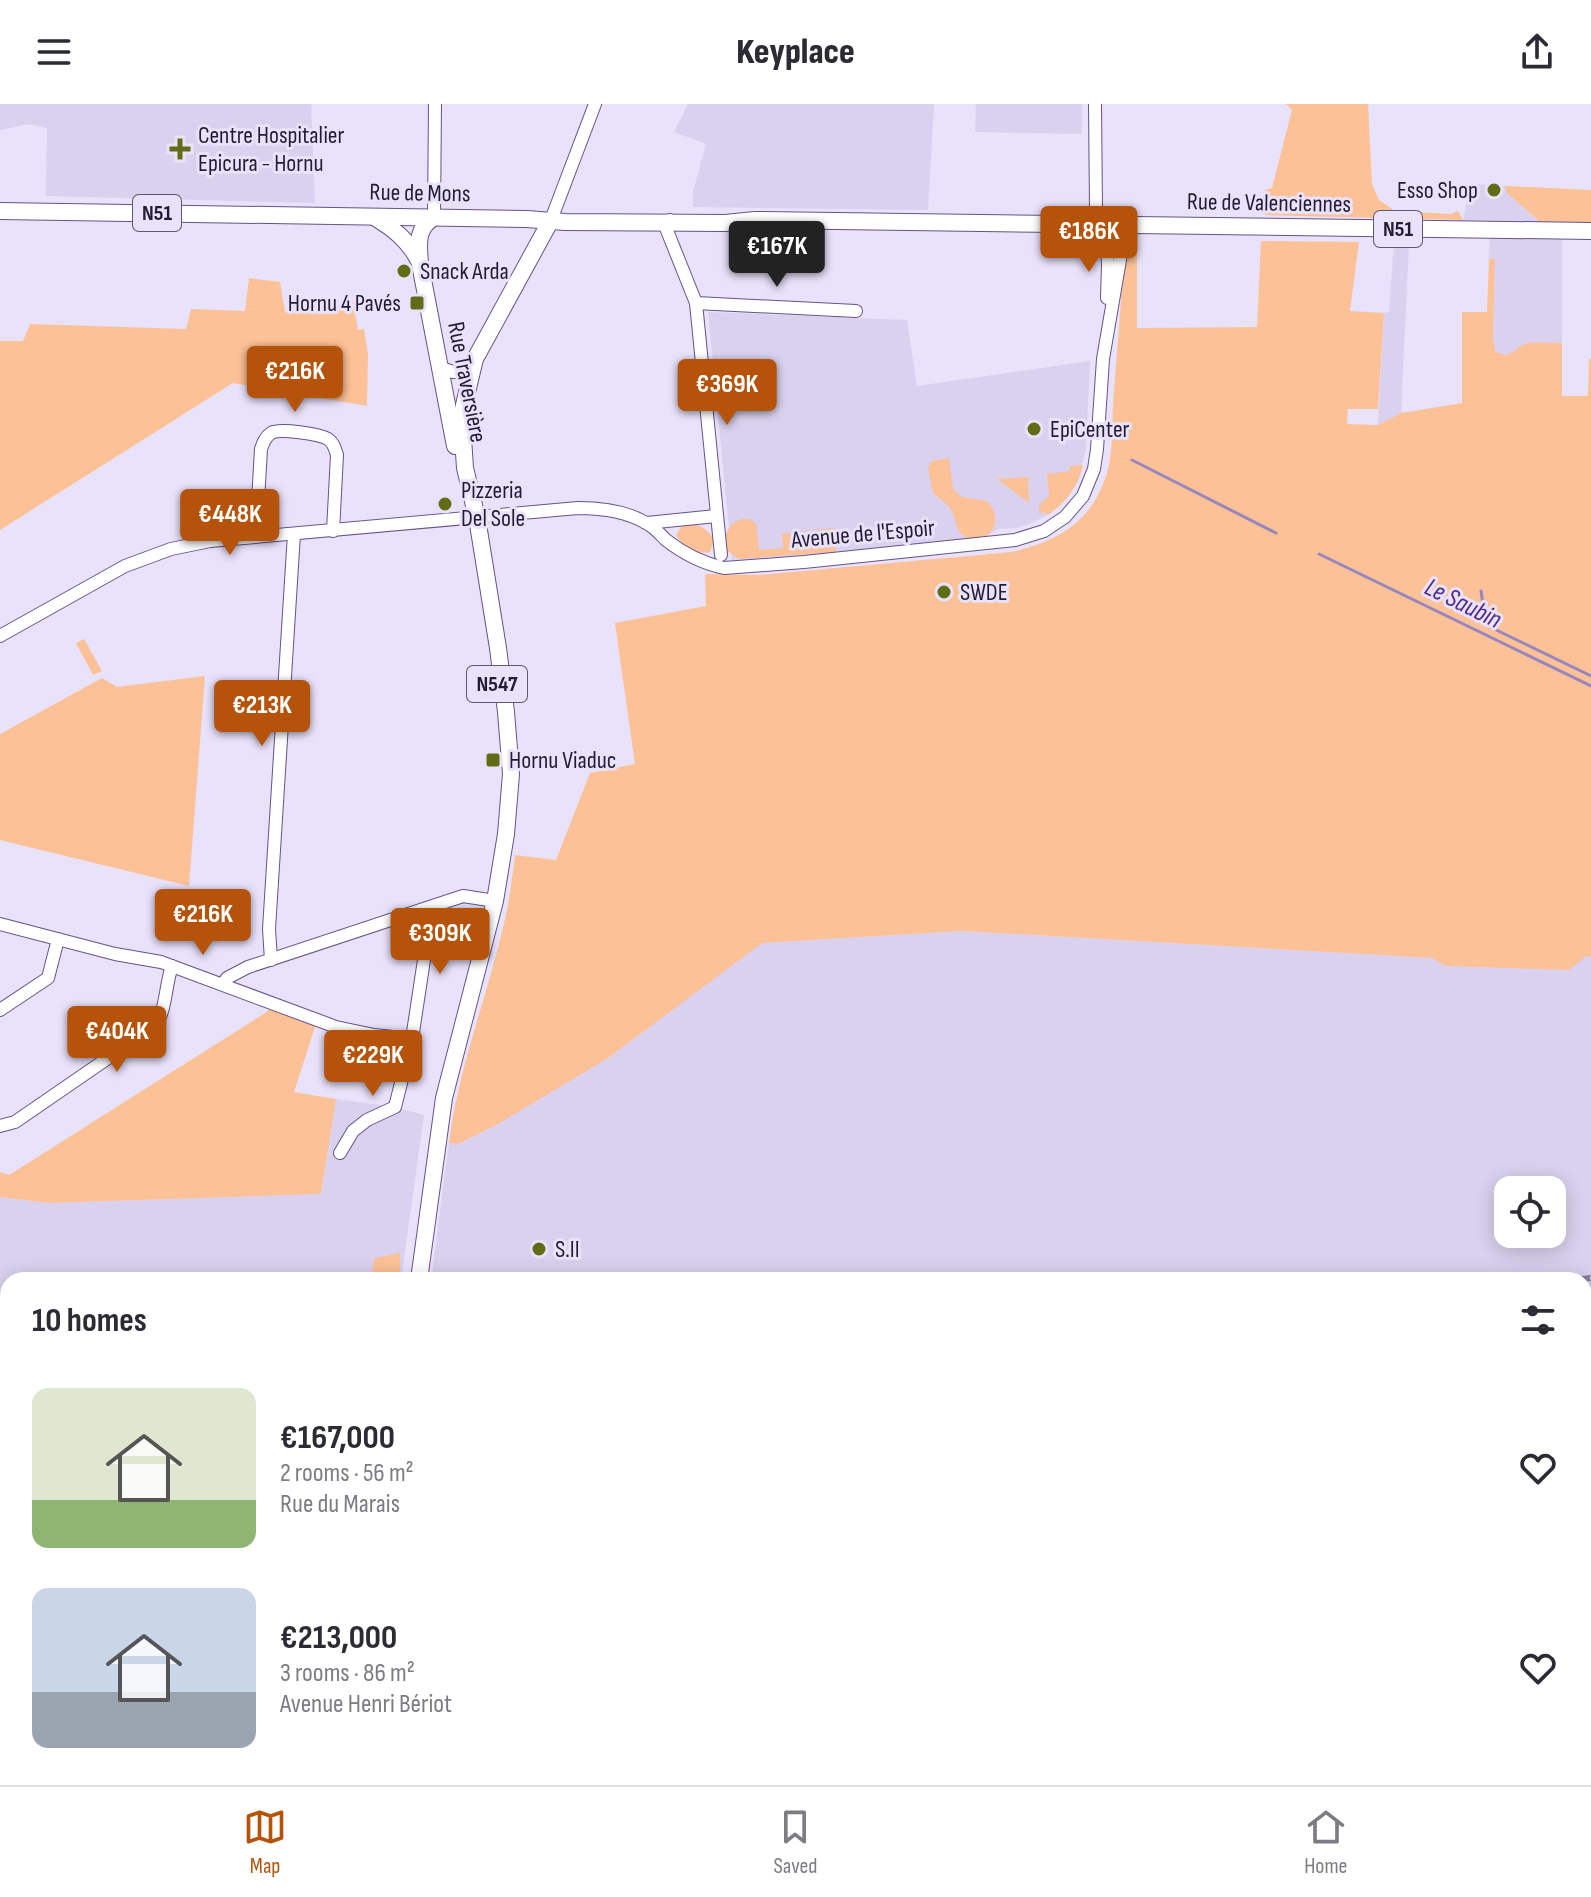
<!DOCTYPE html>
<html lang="en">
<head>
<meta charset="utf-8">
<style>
	:root { --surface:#fff; --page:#f2f2f3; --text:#2b2b33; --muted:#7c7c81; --line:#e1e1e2; --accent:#b45309 }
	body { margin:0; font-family:"Sofia Sans Condensed",sans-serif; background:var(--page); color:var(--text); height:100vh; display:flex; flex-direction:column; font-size:30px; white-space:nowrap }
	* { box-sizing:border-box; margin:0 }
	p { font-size:26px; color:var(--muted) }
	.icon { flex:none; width:44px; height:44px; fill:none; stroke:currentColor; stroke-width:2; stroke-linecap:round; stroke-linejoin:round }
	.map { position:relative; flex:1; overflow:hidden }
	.side { position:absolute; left:0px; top:1168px; width:1592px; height:514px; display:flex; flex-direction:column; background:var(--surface); border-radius:24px 24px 0 0; box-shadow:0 4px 20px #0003 }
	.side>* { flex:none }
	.fabs { position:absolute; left:1494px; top:1072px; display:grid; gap:16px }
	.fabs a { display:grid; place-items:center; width:72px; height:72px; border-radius:16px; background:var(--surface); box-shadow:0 4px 20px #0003; font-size:40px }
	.price { position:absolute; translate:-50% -68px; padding:0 18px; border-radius:8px; background:var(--accent); color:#fff; font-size:26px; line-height:52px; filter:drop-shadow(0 2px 4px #0008) }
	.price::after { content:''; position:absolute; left:50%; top:48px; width:24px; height:18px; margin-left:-12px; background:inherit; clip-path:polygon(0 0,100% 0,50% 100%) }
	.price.active { background:#222; color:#fff }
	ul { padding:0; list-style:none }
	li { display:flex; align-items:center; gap:24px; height:200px; padding:0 32px }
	li span { display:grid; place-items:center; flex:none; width:224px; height:160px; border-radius:16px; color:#555 }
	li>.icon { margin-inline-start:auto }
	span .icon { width:96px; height:96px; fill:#fffc; stroke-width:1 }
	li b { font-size:34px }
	h2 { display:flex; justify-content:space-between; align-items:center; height:96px; padding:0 32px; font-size:34px }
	header { display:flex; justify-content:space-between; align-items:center; height:104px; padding:0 32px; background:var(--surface); font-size:36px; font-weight:800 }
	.tabs { display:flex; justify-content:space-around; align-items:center; height:112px; border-top:2px solid var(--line); background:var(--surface); font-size:22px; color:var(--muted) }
	.tabs a { display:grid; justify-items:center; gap:4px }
	.tabs .active { color:var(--accent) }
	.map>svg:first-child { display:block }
</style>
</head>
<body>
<header><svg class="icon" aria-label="menu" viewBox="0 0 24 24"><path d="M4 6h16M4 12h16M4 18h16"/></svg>Keyplace<svg class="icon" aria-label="share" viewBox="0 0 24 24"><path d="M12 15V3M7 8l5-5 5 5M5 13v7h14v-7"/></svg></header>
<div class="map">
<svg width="1591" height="1681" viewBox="0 0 1591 1681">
	<rect width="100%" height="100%" fill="#e9e2fb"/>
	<!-- built -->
	<g fill="#d9d1ee" fill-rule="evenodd">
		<path d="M0 0H311L315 99 46 92 47 24 29 20 0 26Z"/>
		<path d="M688 0H934L928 106 693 103V88L706 40 674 28Z"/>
		<path d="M976 0H1082V30L975 28Z"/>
		<path d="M1469 80 1506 82 1507 88 1537 116 1562 127V239L1525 240 1511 251 1503 252 1495 247 1493 234 1495 155H1489L1490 126H1462Z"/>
		<path d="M1394 139H1409L1401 309 1378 321 1384 209 1389 208Z"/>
		<path d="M708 208 907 216 917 282 1090 257 1086 344 1078 378 1066 395 1048 411 1029 420 1017 424 999 425 982 434 846 448 732 456Z"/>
		<path d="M962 827 1432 854 1447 862 1591 852V1201H1584V1176H431L449 1039 458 1040 608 954 761 839ZM1508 1086H1552V1130H1508Z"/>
		<path d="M336 995 395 1003 424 1011 401 1176H8V1313H0V1093L49 1099 321 1090Z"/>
		<path d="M948 1674H1211L1207 1681H949L946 1680Z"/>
	</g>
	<!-- green -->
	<g fill="#fcc196">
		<path d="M1286 0H1368L1372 80 1379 96 1395 107 1451 110 1458 107 1463 116 1265 111V86L1272 84 1292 6Z"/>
		<path d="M1506 82 1591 86V127H1537V115L1506 88Z"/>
		<path d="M1261 137 1359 138 1350 207 1384 209 1378 305H1348L1347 320 1378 321 1401 309 1462 299V208H1487L1489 155H1495L1493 234 1495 247C1515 258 1513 241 1529 239 1540 238 1551 239 1562 239V292H1588L1589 254 1591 255V852L1585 853 1569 866 1446 862 1432 854 962 827 762 839 608 954 498 1020 458 1040 449 1039C458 965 486 896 503 824 509 800 512 775 515 751L556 756 590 669 635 660 615 519 706 502 705 470 759 471 1012 448C1058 437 1092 418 1107 369 1113 348 1112 323 1113 301 1115 266 1119 230 1121 195L1123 173 1131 140H1137V224L1257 223Z"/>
		<path d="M249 174 280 178 285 208 353 198 358 226 364 225 368 250 367 302 233 279 0 426V237H23L30 220 186 225 191 205 245 207Z"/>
		<path d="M949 354 953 385 962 393 986 397C1007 414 989 444 966 433 954 427 958 416 951 406 947 399 939 394 933 389L928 364 932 357Z"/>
		<path d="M1083 361C1078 383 1066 398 1048 411L1045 408 1040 410 1039 401 1049 392 1047 370 1070 367V362Z"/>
		<path d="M1028 373 1029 399 997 375Z"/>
		<path d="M742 415H749L756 419 759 446 783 444 782 430 834 424 836 448 739 455 727 447C722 433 727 420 742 415Z"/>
		<path d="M694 420C704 423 709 427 714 436L710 448C697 451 682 442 676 431L682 421Z"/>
		<path d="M84 535 102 567 93 571 76 539Z"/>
		<path d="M205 572 189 782 0 736V630L102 574 117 583Z"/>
		<path d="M271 903 316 920 294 988 336 995 321 1090 49 1099 0 1093V1068L9 1071 265 909Z"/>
		<path d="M400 1149V1176H370L375 1154Z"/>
		<path d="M1584 1201H1591V1271L1584 1270Z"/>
		<path d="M1584 1292 1591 1293V1509H1584Z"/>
		<path d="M0 1313H8V1607L0 1614Z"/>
		<path d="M8 1663V1674H194L185 1681H0V1671Z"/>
		<path d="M948 1674H1014L1012 1681H949L946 1680Z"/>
		<path d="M1176 1674H1211L1208 1681H1171Z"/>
	</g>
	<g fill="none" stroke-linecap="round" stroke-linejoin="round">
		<!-- stream -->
		<g stroke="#9887be" stroke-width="3">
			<path d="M1132 356 1276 429"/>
			<path d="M1319 450 1591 582"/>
			<path d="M1481 487 1486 521 1591 572"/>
		</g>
		<defs>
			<g id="minor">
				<path d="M1095 0 1096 105 1106 121 1108 161 1107 194"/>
				<path d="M434 113 435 0"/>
				<path d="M551 116 595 0"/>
				<path d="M670 116 665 119 666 124 696 199 721 451"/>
				<path d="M696 199 856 207"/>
				<path d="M441 264 453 268H471"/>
				<path d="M647 419 716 412"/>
				<path d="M256 433 261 345C263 339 265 333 271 329 280 324 319 330 328 335 334 339 335 345 337 351L333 427"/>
				<path d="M0 532 125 462 171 445 210 437 578 404C601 404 626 407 646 419 654 423 660 430 666 436 684 450 701 459 724 464L804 458 1015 436 1044 427 1065 413 1083 392 1094 365 1097 345 1103 255 1126 121"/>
				<path d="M0 820 115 850 161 858 336 923 374 931 412 935"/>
				<path d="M271 856 269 825 294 430"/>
				<path d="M223 880 227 874 248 863 463 792 495 797"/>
				<path d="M0 906 48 874 58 835"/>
				<path d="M0 1022 15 1018 156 921C167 902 165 882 172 862"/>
				<path d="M340 1049 353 1027 367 1016 395 1003 412 935 432 803"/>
				<path d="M0 1533 8 1528"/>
				<path d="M1584 1573H1591"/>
				<path d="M262 1674 263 1681"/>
				<path d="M348 1681 349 1674"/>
				<path d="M388 1681 390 1674"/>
				<path d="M530 1681 531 1674"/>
				<path d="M639 1681 640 1674"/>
				<path d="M1350 1681 1355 1674"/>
				<path d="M1492 1681 1494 1674"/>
			</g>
			<g id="major">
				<path d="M0 107 527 115 565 118 725 119 755 116 1591 127"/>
				<path d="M374 113C394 125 408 136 419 157"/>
				<path d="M434 113C415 126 419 140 420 160L455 342"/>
				<path d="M419 1176 444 994 495 797 506 730 511 670 506 608 498 544 477 414 465 364 462 319 464 301 475 255 551 116"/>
				<path d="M0 1632 8 1624"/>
				<path d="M0 1657 8 1650"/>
			</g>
		</defs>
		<!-- minor casing -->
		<use href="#minor" stroke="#65538a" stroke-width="14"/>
		<!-- major casing -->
		<use href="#major" stroke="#65538a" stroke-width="18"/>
		<!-- minor -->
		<use href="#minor" stroke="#fff" stroke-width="12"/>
		<!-- major -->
		<use href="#major" stroke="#fff" stroke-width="16"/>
		<defs>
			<g id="rail">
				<path d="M1572 1176 1591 1174"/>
				<path d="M1584 1279 1591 1281"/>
				<path d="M0 1290H8"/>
				<path d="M0 1303 8 1302"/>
			</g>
		</defs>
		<!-- rail casing -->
		<use href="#rail" stroke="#877f98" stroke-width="6"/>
		<!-- rail -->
		<use href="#rail" stroke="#e9e2fb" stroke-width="3" stroke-dasharray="9" stroke-linecap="butt"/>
	</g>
	<!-- markers -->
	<g fill="#606d16" stroke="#e9e2fb" stroke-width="3">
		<path d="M176 33h8v8h8v8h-8v8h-8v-8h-8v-8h8z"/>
		<circle cx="1494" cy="86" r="8"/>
		<circle cx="404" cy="167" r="8"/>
		<rect x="409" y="191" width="16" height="16" rx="4"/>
		<circle cx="1034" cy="325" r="8"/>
		<circle cx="445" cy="400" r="8"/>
		<circle cx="944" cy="488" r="8"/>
		<rect x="485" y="648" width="16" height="16" rx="4"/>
		<circle cx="539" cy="1145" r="8"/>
	</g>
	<g text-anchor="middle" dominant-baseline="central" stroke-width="6" stroke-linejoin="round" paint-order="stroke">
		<!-- shield labels -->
		<g fill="#e9e2fb" stroke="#5f5770" stroke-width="2">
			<rect x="133" y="91" width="48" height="36" rx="6"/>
			<rect x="1374" y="107" width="48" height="36" rx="6"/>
			<rect x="467" y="562" width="60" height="36" rx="6"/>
		</g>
		<g font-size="22" font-weight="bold" fill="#241c34">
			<text x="157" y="109">N51</text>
			<text x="1398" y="125">N51</text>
			<text x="497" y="580">N547</text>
		</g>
		<!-- poi labels -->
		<g font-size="24" fill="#241c34" stroke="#e9e2fb" text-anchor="start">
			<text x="198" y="31">Centre Hospitalier<tspan x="198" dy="28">Epicura - Hornu</tspan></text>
			<text x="1478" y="86" text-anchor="end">Esso Shop</text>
			<text x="420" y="167">Snack Arda</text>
			<text x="401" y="199" text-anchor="end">Hornu 4 Pavés</text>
			<text x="1050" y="325">EpiCenter</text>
			<text x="461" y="386">Pizzeria<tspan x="461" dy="28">Del Sole</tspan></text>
			<text x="960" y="488">SWDE</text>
			<text x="509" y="656">Hornu Viaduc</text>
			<text x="555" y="1145">S.II</text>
		</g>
		<!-- street labels -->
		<g font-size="24" fill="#241c34" stroke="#e9e2fb">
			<text transform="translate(420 89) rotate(1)">Rue de Mons</text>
			<text transform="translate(1269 99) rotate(1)">Rue de Valenciennes</text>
			<text transform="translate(467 278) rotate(79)">Rue Traversière</text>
			<text transform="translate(863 430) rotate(-5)">Avenue de l'Espoir</text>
		</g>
		<!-- water labels -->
		<g font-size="26" font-style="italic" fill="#522b8a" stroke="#e9e2fb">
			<text transform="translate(1463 500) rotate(26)">Le Saubin</text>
		</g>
	</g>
</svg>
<div class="fabs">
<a><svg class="icon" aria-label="locate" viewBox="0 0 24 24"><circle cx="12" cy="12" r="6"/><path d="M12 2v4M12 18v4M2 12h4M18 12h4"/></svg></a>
</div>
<b class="price" style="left:1089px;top:170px">€186K</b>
<b class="price active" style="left:777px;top:185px">€167K</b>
<b class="price" style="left:295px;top:310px">€216K</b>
<b class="price" style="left:727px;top:323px">€369K</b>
<b class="price" style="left:230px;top:453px">€448K</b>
<b class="price" style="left:262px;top:644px">€213K</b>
<b class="price" style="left:203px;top:853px">€216K</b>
<b class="price" style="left:440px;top:872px">€309K</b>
<b class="price" style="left:117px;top:970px">€404K</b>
<b class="price" style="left:373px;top:994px">€229K</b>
<section class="side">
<h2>10 homes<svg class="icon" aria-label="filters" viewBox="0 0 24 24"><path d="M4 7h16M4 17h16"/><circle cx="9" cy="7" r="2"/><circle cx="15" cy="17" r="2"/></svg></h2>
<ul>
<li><span style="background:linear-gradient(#dfe7d0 70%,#8fb573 0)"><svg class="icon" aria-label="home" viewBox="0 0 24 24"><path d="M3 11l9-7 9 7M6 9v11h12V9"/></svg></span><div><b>€167,000</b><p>2 rooms · 56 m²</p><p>Rue du Marais</p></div><svg class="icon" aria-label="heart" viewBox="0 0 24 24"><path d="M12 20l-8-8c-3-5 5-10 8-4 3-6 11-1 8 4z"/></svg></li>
<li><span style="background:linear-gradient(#c9d6e8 65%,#9aa5b1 0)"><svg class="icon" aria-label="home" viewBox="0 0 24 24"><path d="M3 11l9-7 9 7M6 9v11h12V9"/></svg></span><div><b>€213,000</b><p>3 rooms · 86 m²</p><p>Avenue Henri Bériot</p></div><svg class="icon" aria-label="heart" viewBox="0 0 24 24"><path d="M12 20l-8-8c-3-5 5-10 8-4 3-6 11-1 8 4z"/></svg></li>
</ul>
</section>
</div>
<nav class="tabs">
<a class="active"><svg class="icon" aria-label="map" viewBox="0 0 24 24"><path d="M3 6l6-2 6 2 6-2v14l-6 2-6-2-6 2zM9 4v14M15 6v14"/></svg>Map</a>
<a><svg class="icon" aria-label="saved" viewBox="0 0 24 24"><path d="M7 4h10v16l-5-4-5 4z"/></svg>Saved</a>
<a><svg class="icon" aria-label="home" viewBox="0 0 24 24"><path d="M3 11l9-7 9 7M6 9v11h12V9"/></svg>Home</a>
</nav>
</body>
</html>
